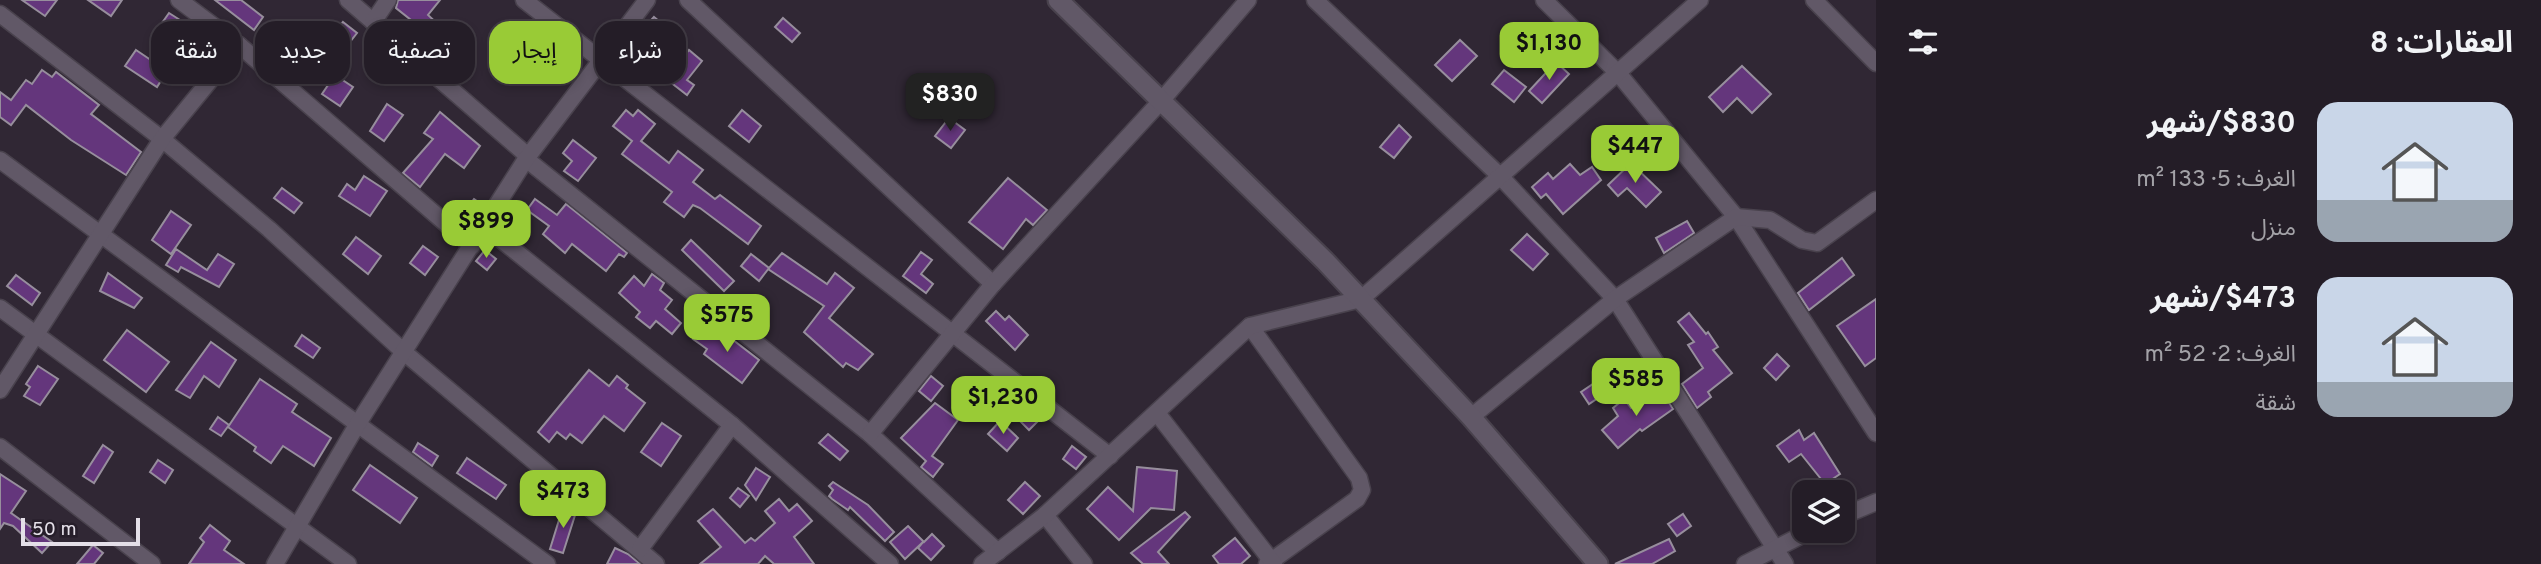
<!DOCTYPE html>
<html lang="ar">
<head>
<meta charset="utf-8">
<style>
	:root { --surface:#241d27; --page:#302a33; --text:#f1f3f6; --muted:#a3a2a7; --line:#413b44; --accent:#99cb36 }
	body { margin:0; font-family:Overpass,"Noto Sans Arabic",sans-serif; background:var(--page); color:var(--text); direction:rtl; height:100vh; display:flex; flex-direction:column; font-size:26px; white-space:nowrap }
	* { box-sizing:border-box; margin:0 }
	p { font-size:23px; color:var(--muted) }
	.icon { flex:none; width:38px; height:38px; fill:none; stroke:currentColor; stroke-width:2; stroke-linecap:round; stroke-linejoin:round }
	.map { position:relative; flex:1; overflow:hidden; direction:ltr }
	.panel { display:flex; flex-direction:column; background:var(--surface); width:665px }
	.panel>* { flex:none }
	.top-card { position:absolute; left:21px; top:21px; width:665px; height:63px; direction:rtl; display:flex; gap:14px }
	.fabs { position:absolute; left:1792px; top:480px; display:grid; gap:14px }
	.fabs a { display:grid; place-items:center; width:63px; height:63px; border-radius:14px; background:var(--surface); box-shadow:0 4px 10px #0003,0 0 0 2px var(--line); font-size:35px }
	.scale { position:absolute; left:21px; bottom:18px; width:119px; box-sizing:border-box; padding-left:7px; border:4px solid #e4dfe8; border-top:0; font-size:19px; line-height:24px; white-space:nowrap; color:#e4dfe8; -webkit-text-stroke:5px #261e2a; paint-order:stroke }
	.price { position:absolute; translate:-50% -60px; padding:0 16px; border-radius:14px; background:var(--accent); color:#111; font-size:23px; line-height:46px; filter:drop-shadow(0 2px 4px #0008) }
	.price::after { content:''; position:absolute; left:50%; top:42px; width:21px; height:16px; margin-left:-10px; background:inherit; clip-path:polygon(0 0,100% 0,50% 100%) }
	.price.active { background:#222; color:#fff }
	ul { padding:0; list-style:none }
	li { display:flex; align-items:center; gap:21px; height:175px; padding:0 28px }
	li span { display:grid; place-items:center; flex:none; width:196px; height:140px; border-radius:21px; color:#555 }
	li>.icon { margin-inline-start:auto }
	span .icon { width:84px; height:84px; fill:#fffc; stroke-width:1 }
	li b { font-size:30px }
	h2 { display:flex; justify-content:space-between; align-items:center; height:84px; padding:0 28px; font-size:30px }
	.tag { padding:0 24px; border-radius:21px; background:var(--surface); box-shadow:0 4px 10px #0003,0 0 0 2px var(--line); font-size:24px; line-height:63px }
	.tag.active { background:var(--accent); color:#111 }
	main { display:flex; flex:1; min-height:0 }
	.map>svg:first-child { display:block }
</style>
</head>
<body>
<main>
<section class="panel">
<h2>العقارات: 8<svg class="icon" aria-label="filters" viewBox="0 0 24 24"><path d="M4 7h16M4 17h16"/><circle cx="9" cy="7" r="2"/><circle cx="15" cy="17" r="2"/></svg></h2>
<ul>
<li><span style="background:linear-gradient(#c9d6e8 70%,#9aa5b1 0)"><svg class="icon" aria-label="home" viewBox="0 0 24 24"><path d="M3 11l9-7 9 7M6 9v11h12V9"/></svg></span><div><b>$830/شهر</b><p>الغرف: 5 · 133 m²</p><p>منزل</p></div></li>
<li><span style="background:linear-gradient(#c9d6e8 75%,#9aa5b1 0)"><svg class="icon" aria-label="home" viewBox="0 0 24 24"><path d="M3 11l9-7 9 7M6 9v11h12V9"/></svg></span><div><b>$473/شهر</b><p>الغرف: 2 · 52 m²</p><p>شقة</p></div></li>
</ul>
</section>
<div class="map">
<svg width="1876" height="564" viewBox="0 0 1876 564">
	<rect width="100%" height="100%" fill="#302734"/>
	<!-- building -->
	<g fill="#64367c" stroke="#978e9d" stroke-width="2">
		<path d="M22 0H57L45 16Z"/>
		<path d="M88 0H122L111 16Z"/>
		<path d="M215 0H241L263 17 254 30Z"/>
		<path d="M398 0H440L428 15 473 57 467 63 436 40 431 45 418 32 421 28 396 8Z"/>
		<path d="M169 13 180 20 174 31 162 23Z"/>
		<path d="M654 17 671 31 653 53 674 69 689 50 702 61 687 80 694 85 687 95 647 64 638 74 617 57 641 25 644 28Z"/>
		<path d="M783 18 800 33 792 42 775 27Z"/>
		<path d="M343 22 357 33 346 47 332 35Z"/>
		<path d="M1460 40 1477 56 1452 81 1435 65Z"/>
		<path d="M136 50 167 71 157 87 125 66Z"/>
		<path d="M1556 62 1569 74 1542 103 1529 91Z"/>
		<path d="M1742 66 1771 94 1752 113 1737 98 1723 112 1709 97Z"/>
		<path d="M42 70 52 77 56 72 99 105 91 114 141 152 126 175 71 140 26 105 11 125 0 117V92L11 100 26 80 32 84Z"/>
		<path d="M1504 70 1526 87 1514 102 1492 84Z"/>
		<path d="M335 75 353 87 340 106 322 94Z"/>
		<path d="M387 104 403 115 384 141 370 131Z"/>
		<path d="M626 110 633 116 638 110 655 124 641 141 669 163 678 151 703 170 693 182 715 199 720 195 761 226 748 244 700 208 693 205 684 217 664 202 672 192 622 154 632 141 613 126Z"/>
		<path d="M742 110 761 126 749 142 729 126Z"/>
		<path d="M440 112 480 146 464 168 445 154 420 187 403 173 433 139 424 133Z"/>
		<path d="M949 118 965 130 951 148 935 136Z"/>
		<path d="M1399 125 1411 137 1394 158 1380 147Z"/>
		<path d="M573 140 596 158 578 181 564 171 572 161 563 153Z"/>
		<path d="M1631 163 1661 192 1646 207 1627 188 1618 196 1608 185Z"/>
		<path d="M1570 164 1580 175 1592 167 1601 180 1563 214 1546 194 1541 198 1532 187 1548 173 1553 179Z"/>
		<path d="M364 176 387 191 370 216 339 196 347 184 355 190Z"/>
		<path d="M1008 178 1047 210 1033 225 1026 219 1003 249 969 222Z"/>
		<path d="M282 188 302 203 294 213 274 198Z"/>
		<path d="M474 199 484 206 470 227 459 219Z"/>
		<path d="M535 199 557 215 566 204 627 253 624 257 619 254 606 271 572 244 565 253 543 234 549 226 527 210Z"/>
		<path d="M171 211 191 225 171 254 152 240Z"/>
		<path d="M1687 221 1694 233 1664 253 1656 238Z"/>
		<path d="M1527 234 1548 254 1533 270 1511 250Z"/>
		<path d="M356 237 381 256 368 274 343 254Z"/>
		<path d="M691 240 734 281 724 291 682 250Z"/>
		<path d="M423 246 438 257 425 275 410 263Z"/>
		<path d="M176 249 207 270 218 254 234 264 219 287 181 267 178 272 166 265Z"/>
		<path d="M485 250 496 259 487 270 476 261Z"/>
		<path d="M921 252 932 260 921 274 933 284 926 293 903 276Z"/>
		<path d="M782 253 827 284 835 273 854 288 829 318 873 354 858 370 846 363 843 367 804 332 824 306 768 269Z"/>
		<path d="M751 254 769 268 759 281 741 266Z"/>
		<path d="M1842 258 1854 275 1809 310 1798 293Z"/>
		<path d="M108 273 142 298 134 308 100 291Z"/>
		<path d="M652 274 664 283 660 290 672 300 665 309 681 323 672 334 656 321 650 328 636 317 640 312 619 293 634 276 644 286Z"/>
		<path d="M16 275 40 293 32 305 7 286Z"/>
		<path d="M1876 299V358L1865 366 1837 326Z"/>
		<path d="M996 311 1005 320 1009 316 1028 335 1015 350 986 321Z"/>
		<path d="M1689 313 1706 334 1708 332 1718 347 1713 350 1732 373 1708 392 1711 397 1697 408 1682 384 1703 368 1688 345 1694 342 1678 322Z"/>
		<path d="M704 325 729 345 733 340 759 360 742 383 704 354 707 349 693 339Z"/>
		<path d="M127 330 169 362 146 392 104 360Z"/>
		<path d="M302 335 320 348 313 358 295 346Z"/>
		<path d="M211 342 236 360 219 387 204 376 190 398 176 390Z"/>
		<path d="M1777 354 1789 366 1776 380 1764 368Z"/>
		<path d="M38 366 58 379 40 405 24 396 30 387 26 384Z"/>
		<path d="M589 370 609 386 617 376 628 385 626 388 645 403 624 431 604 416 582 443 570 434 566 439 557 432 549 442 538 432Z"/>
		<path d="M931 376 943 386 931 401 919 391Z"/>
		<path d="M260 379 297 404 292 412 331 438 314 466 283 446 271 463 254 451 256 447 228 427Z"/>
		<path d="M1593 384 1601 396 1589 404 1581 392Z"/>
		<path d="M1656 391 1662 399 1665 396 1673 409 1642 431 1640 429 1618 448 1602 430 1618 416 1613 408 1624 399 1631 408Z"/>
		<path d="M935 403 958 420 932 456 943 464 933 477 921 467 926 461 901 438Z"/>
		<path d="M1030 412 1039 420 1029 430 1021 422Z"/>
		<path d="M218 417 229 425 221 436 210 429Z"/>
		<path d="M1000 421 1018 438 1007 451 988 434Z"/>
		<path d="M662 423 681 436 661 466 641 452Z"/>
		<path d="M1799 430 1804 440 1814 433 1840 474 1825 484 1801 454 1789 462 1777 446Z"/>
		<path d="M828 434 848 451 840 460 819 443Z"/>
		<path d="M418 443 438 456 432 466 413 452Z"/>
		<path d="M103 445 113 452 94 483 83 476Z"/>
		<path d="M1072 446 1086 457 1076 469 1063 459Z"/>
		<path d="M467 458 506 485 496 499 457 473Z"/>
		<path d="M158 460 173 470 165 483 150 472Z"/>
		<path d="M370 465 417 498 400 523 353 490Z"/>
		<path d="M1137 467 1177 471 1174 510 1151 508 1119 540 1087 509 1108 487 1133 511Z"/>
		<path d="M756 468 770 477 756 500 745 485Z"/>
		<path d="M0 474 26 491 11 513 52 542 42 553 13 526 4 523 0 529Z"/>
		<path d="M833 482 868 505 894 532 885 541 850 507 848 510 832 499 829 496 833 490 829 486Z"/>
		<path d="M1025 482 1040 496 1023 514 1008 500Z"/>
		<path d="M738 488 749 496 740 507 730 498Z"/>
		<path d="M779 499 789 511 797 504 812 521 794 537 814 564H774L765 556 758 564H700L721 547 698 521 713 509 745 543 751 538 755 541 775 523 765 511Z"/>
		<path d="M563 507 576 512 563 553 550 549Z"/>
		<path d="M1185 512 1190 517 1158 552 1169 564H1143L1131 553Z"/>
		<path d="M1683 514 1691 526 1677 536 1668 524Z"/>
		<path d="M210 525 230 541 224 550 244 564H189L204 542 200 538Z"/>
		<path d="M908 526 924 542 932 534 944 546 931 560 918 548 923 542 905 559 890 542Z"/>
		<path d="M1235 538 1250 556 1241 564H1219L1213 556Z"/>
		<path d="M1669 539 1675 551 1652 564H1615Z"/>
		<path d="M93 545 103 553 94 564H77Z"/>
		<path d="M615 548 628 554 640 564H607Z"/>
	</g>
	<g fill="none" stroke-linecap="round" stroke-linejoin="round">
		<defs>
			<g id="minor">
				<path d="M179 0 239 45 472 246"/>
				<path d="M348 0 528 156"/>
				<path d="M524 0 1110 456"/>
				<path d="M688 0 993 284"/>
				<path d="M1315 0 1500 176 1615 299 1785 564"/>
				<path d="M1544 0 1618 73 1736 217 1876 433"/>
				<path d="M1814 0 1876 63"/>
				<path d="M0 14 162 139 269 229 405 353 656 564"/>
				<path d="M373 22 388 0"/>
				<path d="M526 159 870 434 998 552"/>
				<path d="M0 160 547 564"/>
				<path d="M484 226 732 425 890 564"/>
				<path d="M0 308 348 564"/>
				<path d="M1250 326 1359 478 1362 490 1357 499 1267 564"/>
				<path d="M0 390 162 139 239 45"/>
				<path d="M1157 413 1274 564"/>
				<path d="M1471 417 1615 299 1736 217 1770 220 1802 240 1817 243 1876 200"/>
				<path d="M870 434 993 284 1161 101 1248 0"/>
				<path d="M0 447 152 564"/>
				<path d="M1045 515 1084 564"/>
				<path d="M1843 516 1876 502"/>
				<path d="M640 549 732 425"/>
				<path d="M275 564 357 425 526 159 647 0"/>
				<path d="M982 564 1045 515 1250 326 1361 299 1700 0"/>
				<path d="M1745 564 1812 530"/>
			</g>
			<path id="tertiary" d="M1058 0 1325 261 1471 417 1598 564"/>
		</defs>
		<!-- minor casing -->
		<use href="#minor" stroke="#49424d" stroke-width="19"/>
		<!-- tertiary casing -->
		<use href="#tertiary" stroke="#49424d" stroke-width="23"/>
		<!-- minor -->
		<use href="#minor" stroke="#615867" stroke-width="16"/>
		<!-- tertiary -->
		<use href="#tertiary" stroke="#615867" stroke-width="19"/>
	</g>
</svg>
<div class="fabs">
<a><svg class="icon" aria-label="layers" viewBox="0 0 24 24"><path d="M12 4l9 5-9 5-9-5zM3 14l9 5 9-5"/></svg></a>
</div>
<div class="scale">50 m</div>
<b class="price" style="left:1549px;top:82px">$1,130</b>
<b class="price active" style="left:950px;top:133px">$830</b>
<b class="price" style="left:1635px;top:185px">$447</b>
<b class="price" style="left:486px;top:260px">$899</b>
<b class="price" style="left:727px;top:354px">$575</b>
<b class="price" style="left:1636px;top:418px">$585</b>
<b class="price" style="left:1003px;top:436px">$1,230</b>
<b class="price" style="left:563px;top:530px">$473</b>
<div class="top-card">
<a class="tag">شراء</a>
<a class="tag active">إيجار</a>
<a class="tag">تصفية</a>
<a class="tag">جديد</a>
<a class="tag">شقة</a>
</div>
</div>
</main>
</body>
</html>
